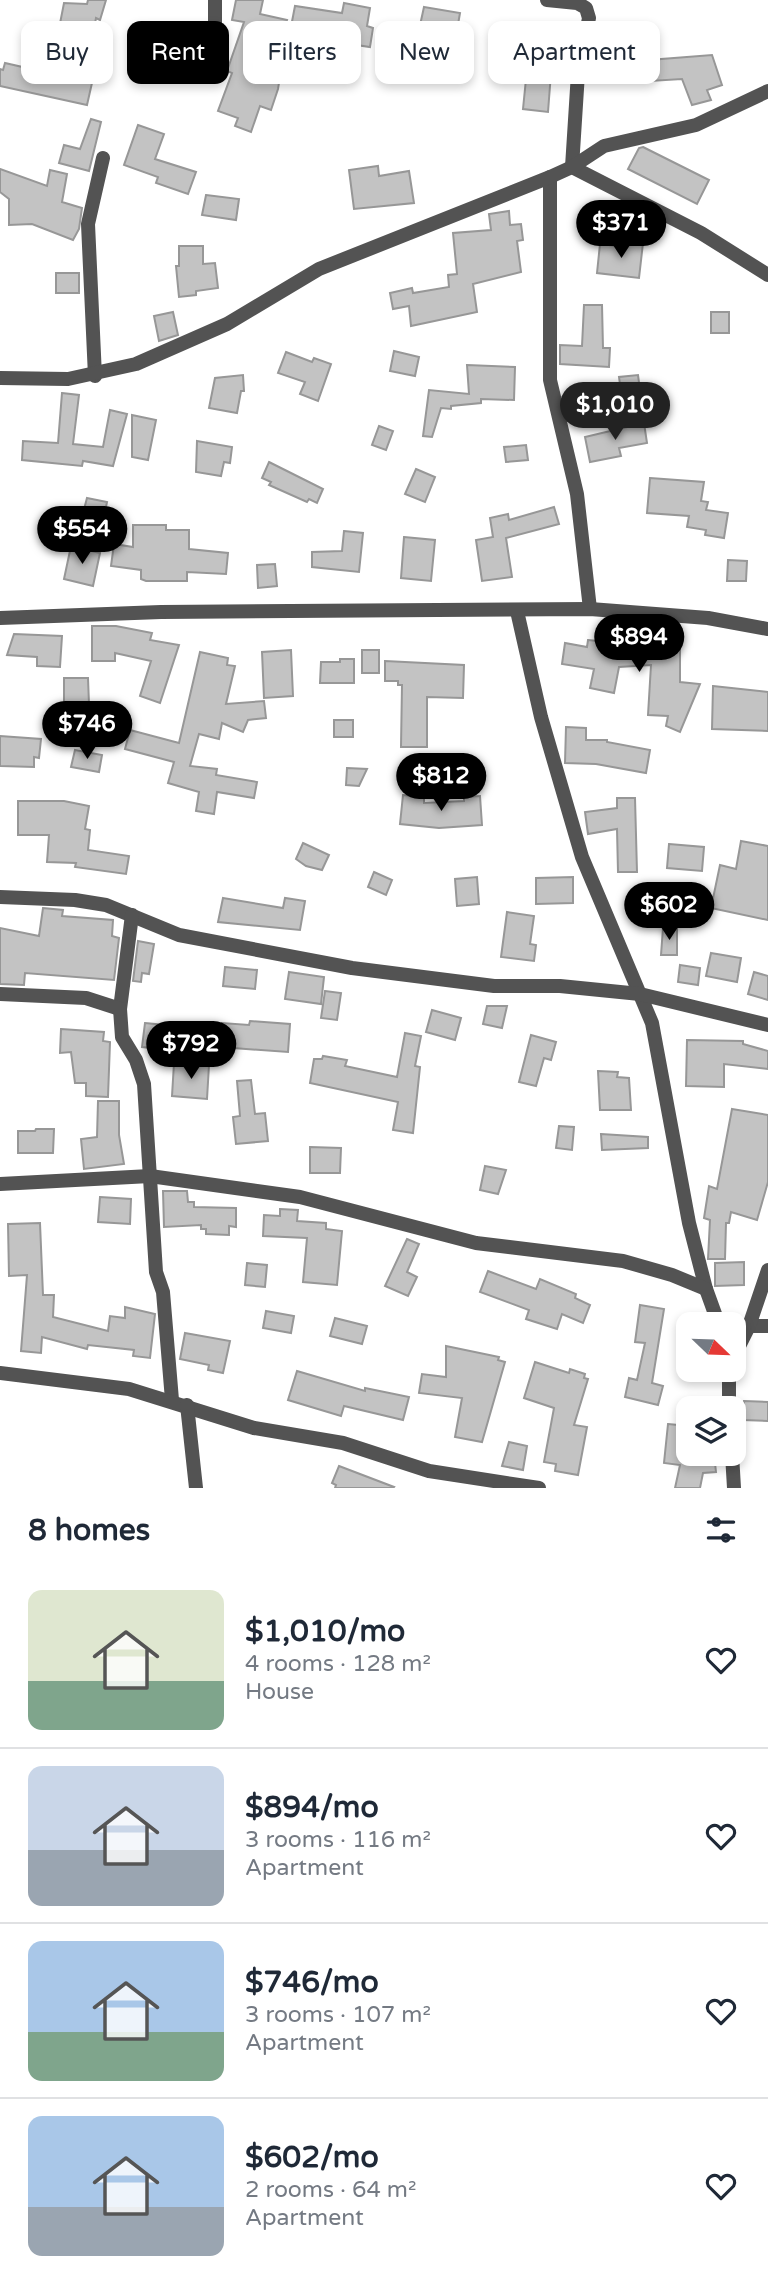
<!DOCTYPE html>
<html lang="en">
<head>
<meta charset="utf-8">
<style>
	:root { --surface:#fff; --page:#f6f6f7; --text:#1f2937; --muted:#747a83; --line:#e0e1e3; --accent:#000 }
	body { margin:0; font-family:"Varela Round",sans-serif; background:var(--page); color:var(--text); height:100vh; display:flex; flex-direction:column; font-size:26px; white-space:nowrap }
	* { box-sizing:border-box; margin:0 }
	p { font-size:23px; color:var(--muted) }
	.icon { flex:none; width:38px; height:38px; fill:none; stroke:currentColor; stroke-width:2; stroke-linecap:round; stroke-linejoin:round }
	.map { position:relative; height:1488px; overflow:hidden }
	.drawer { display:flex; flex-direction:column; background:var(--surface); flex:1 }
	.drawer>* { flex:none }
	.guide { position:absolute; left:21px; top:21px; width:726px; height:63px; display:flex; gap:14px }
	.needle { width:46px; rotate:113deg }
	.buttons { position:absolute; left:676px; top:1312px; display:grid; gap:14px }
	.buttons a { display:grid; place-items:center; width:70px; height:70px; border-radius:14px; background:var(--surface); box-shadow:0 4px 10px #0003; font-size:35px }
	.price { position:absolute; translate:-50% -60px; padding:0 16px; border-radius:24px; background:var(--accent); color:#fff; font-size:23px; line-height:46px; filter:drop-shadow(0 2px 4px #0008) }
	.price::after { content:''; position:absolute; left:50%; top:42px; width:21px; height:16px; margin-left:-10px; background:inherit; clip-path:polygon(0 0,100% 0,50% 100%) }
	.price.current { background:#222; color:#fff }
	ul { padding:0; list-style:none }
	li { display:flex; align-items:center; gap:21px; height:175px; padding:0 28px }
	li+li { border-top:2px solid var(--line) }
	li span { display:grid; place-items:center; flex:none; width:196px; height:140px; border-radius:14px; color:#555 }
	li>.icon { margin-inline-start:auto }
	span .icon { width:84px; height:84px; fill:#fffc; stroke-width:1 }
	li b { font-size:30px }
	h2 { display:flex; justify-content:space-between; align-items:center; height:84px; padding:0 28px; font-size:30px }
	.chip { padding:0 24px; border-radius:14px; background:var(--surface); box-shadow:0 4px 10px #0003; font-size:24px; line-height:63px }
	.chip.current { background:var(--accent); color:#fff }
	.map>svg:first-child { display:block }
</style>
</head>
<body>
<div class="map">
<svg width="768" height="1488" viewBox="0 0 768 1488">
	<rect width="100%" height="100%" fill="#fff"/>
	<!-- building -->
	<g fill="#c3c3c3" stroke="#979797" stroke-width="2">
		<path d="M88 0H106L100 20 96 18 90 50 99 52 87 105 0 86V69L3 70 5 63 27 68 37 42 55 49 64 3 87 4Z"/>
		<path d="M236 0H263L260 14 287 20 270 68 281 71 278 89 271 110 260 106 251 132 235 126 238 118 218 111 232 73 227 71 244 22 232 20Z"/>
		<path d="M344 3 370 8 367 26 373 28 370 47 356 45 355 54 336 51V48L311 41 312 35 290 32 295 6 342 13Z"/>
		<path d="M424 7 460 13 456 36 419 30Z"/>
		<path d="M148 34 171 40 173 35 190 40 183 65 142 54Z"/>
		<path d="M519 45 553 47 548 112 523 109 527 69H517Z"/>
		<path d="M712 55 722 85 707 90 711 100 692 105 682 79 650 81 649 60Z"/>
		<path d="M91 119 101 122 89 171 59 163 64 145 80 149Z"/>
		<path d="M138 125 164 134 155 159 196 172 188 194 156 183 158 177 124 165Z"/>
		<path d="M643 147 709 180 697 204 628 169 639 148Z"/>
		<path d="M378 166 379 176 409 171 414 203 354 209 349 170Z"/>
		<path d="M0 169 47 186 50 170 67 174 62 202 82 208 79 229 73 240 32 224 9 225V199L0 192Z"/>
		<path d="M206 195 239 199 236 220 202 215Z"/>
		<path d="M509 211 510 225 521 224 523 240 517 241 521 272 473 284 477 312 411 326 409 306 393 309 390 293 412 288 413 293 449 287 448 275 457 274 453 233 491 230 489 214Z"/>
		<path d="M626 241 643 243 639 278 597 273 600 244 625 247Z"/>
		<path d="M179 246H203V264L215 263 218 288 196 291V295L179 297 176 266H179Z"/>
		<rect x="56" y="273" width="23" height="20"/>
		<path d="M584 305H602L603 348H610L609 367 560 364V345L582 346Z"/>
		<path d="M173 312 178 335 159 341 154 316Z"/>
		<rect x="711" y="312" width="18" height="21"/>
		<path d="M394 351 419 357 415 376 390 371Z"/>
		<path d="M286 352 312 362 314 358 331 364 318 401 300 394 305 382 278 373Z"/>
		<path d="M467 365 515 367 514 400 481 399V403L451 406V409L441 408 432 437 423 436 429 390 469 394Z"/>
		<path d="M243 375 244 391H241L237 413 209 408 215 378Z"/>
		<path d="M638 375 640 390 621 392 619 377Z"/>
		<path d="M62 393 79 395 73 444 103 447 110 410 127 414 113 466 83 461 82 466 22 460 23 441 58 443Z"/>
		<path d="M132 415 156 420 148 460 132 457Z"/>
		<path d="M644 423 647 443 619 448 621 456 590 462 585 437Z"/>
		<path d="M379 426 393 431 386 450 372 445Z"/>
		<path d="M197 441 232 447 230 463 224 462 221 476 196 472Z"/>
		<path d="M526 445 528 460 506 462 504 447Z"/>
		<path d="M269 462 323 489 317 503 309 499 307 502 269 485 271 482 262 478Z"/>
		<path d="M416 469 435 477 425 502 405 494Z"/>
		<path d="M650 478 704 482 701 501 708 502 706 510 728 513 724 538 705 535 706 530 687 527 689 516 647 513Z"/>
		<path d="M87 498 107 502 103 522 82 517Z"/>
		<path d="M554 507 559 524 506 538 512 577 482 581 476 540 493 537 490 518 508 514 509 520Z"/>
		<path d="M133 525H166V530H189V549L228 553 226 574 187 572V581H146L141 579V570L111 566 114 544 133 547Z"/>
		<path d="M344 531 363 533 359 572 312 567V552L342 551Z"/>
		<path d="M404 537 435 540 431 581 401 578Z"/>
		<path d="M71 546 100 553 93 586 64 579Z"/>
		<path d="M728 560 747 561 746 581H727Z"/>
		<path d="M275 564 277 586 258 588 257 565Z"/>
		<path d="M92 626H116L152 633 150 640 179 645 160 703 140 696 151 661 115 653V661H92Z"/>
		<path d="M14 634 62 636 60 667 37 666V657L7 655Z"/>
		<path d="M588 640 637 645 680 644V682L700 684 680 732 666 726 668 716 648 715 651 665 619 667 614 693 590 688 594 669 562 664 565 643 587 647Z"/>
		<path d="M291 650 293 696 264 698 262 652Z"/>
		<rect x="362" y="650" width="17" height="23"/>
		<path d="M200 652 228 658 227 665 235 666 226 704 264 701 266 718 248 720 243 732 222 723 219 739 199 734 190 766 217 769 216 775 257 782 254 798 217 792 214 814 196 811 199 792 168 783 174 762 125 749 130 730 179 743Z"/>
		<path d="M340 659H354V683H320L321 662H340Z"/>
		<path d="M385 661 464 665 463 698 427 697V747H401L402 685H398V681H385Z"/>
		<path d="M64 678H88L89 704 64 705Z"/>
		<path d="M713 686 768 692V731L712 729Z"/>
		<rect x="334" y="720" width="19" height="17"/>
		<path d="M566 727 586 728V740H607V742L650 750 646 773 596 764 565 763Z"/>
		<path d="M0 736 41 739 39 758 34 757V767L0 766Z"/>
		<path d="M75 750 102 755 99 772 71 767Z"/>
		<path d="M347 768 367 769 359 786 346 785Z"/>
		<path d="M403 795 424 797V803L464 801V797L480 796 482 825 439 828 400 824Z"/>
		<path d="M617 798H635L637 872H618L617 829 588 834 585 812 617 808Z"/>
		<path d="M18 801H64L89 806 85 829 90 830 88 850 129 856 126 874 75 867 76 863 47 862 49 835H18Z"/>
		<path d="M741 841 768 846V920L711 908 720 865 736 869Z"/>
		<path d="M303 843 329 855 322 870 306 866 296 859Z"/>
		<path d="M669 844 704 847 702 871 667 868Z"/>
		<path d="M374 872 392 880 386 895 368 887Z"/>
		<path d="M477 877 479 904 457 906 455 879Z"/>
		<path d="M573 877V903L536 904V878Z"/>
		<path d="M223 898 283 908 285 898 305 901 300 930 218 922Z"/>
		<path d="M43 908 63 910 62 916 113 920 112 936 119 938 114 980 25 973 24 985 0 984V928L39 936Z"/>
		<path d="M507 912 534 916 530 944 536 945 534 961 501 957Z"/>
		<path d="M663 928H677V955H661Z"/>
		<path d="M138 941 154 944 149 974 142 973 141 982 133 981Z"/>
		<path d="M711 953 741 958 737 982 706 976Z"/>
		<path d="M680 965 700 968 698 985 678 982Z"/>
		<path d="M225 967 257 970 255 989 223 986Z"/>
		<path d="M289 972 324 977 321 1004 285 999Z"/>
		<path d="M754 972 768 976V1000L748 994Z"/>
		<path d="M325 991 341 993 337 1020 321 1018Z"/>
		<path d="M487 1006H507L502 1028 483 1024Z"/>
		<path d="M432 1010 461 1018 455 1040 426 1032Z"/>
		<path d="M250 1021 290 1024 288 1052 220 1047 222 1023 249 1025Z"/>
		<path d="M145 1023 185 1027 182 1051 142 1047Z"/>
		<path d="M61 1029 104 1032 103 1041 110 1042 108 1097 86 1096V1083H75L71 1052 60 1053Z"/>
		<path d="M405 1033 421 1036 415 1066 420 1067 413 1133 393 1130 398 1102 310 1083 314 1059H322L323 1056 347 1060 345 1066 397 1077Z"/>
		<path d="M531 1035 556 1042 551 1060 544 1058 536 1086 519 1082Z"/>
		<path d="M687 1040 743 1041V1044L768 1051V1069L724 1064V1087L686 1086Z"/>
		<path d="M174 1063 209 1065 207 1099 172 1096Z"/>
		<path d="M598 1071 618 1072 617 1077 629 1078 631 1110H600Z"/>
		<path d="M251 1080 255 1114 265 1113 268 1141 236 1144 233 1117 240 1116 237 1081Z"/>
		<path d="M98 1101H119V1135L124 1164 84 1169 81 1139 97 1137Z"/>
		<path d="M732 1109 768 1115V1182L757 1220 731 1212 729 1223H726L725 1259H708L710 1220 704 1218 709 1186 717 1189Z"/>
		<path d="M559 1126 574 1127 572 1150 556 1148Z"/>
		<path d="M36 1129H54L53 1153H18V1131H35Z"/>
		<path d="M601 1134 648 1137V1148L602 1150Z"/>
		<path d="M310 1147 341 1148 340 1173H310Z"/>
		<path d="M485 1166 506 1170 498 1194 480 1190Z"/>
		<path d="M163 1191H187L188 1202H194V1207L236 1208V1227L229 1226V1235L206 1234V1229H201V1225L164 1227Z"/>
		<path d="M100 1197 131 1199 130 1224 98 1222Z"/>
		<path d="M280 1209 298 1210 297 1221 326 1223V1229L342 1231 337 1285 303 1282 307 1238 263 1236 264 1215 280 1216Z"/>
		<path d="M40 1223 43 1295H54L53 1317 108 1331 110 1316 125 1318V1307L155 1314 150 1358 133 1356 134 1350 88 1345 87 1349 42 1337 41 1353 21 1351 27 1275 9 1276 8 1224Z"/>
		<path d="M407 1239 419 1244 407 1272 417 1277 408 1296 385 1286Z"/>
		<path d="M744 1262V1285L715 1286V1263Z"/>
		<path d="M247 1263 267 1265 265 1287 245 1285Z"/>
		<path d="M488 1271 536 1289 540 1279 576 1294 575 1298 590 1305 583 1323 562 1314 557 1329 526 1319 529 1310 480 1292Z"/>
		<path d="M640 1305 664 1309 652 1383 663 1386 658 1405 625 1397 629 1378 637 1380 645 1343 635 1342Z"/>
		<path d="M266 1311 294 1316 291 1333 263 1328Z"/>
		<path d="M335 1318 367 1326 362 1344 330 1336Z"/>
		<path d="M185 1333 230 1341 223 1373 208 1370 209 1365 180 1359Z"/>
		<path d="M446 1346 499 1357 498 1360 505 1362 482 1442 455 1437 462 1398 419 1393 422 1374 446 1377Z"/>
		<path d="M535 1362 569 1373 570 1369 585 1374 584 1378 588 1379 574 1425 587 1427 578 1475 555 1471 556 1464 544 1462 554 1408 524 1398Z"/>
		<path d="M297 1371 365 1391V1388L409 1397 403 1420 344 1406 341 1416 288 1400Z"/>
		<path d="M744 1401 768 1402V1421L743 1420Z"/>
		<path d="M668 1424 688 1426V1454H714L716 1472 703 1473 700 1488H675L680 1465 664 1463Z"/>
		<path d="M509 1442 527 1446 523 1470 502 1466Z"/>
		<path d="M339 1466 394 1487 393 1488H335L336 1485 332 1483Z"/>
	</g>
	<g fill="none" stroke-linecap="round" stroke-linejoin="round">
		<!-- street -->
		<g stroke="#535353" stroke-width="14">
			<path d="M547 0 577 3 586 8 589 18 578 73 572 167 701 233 768 275"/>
			<path d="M208 71 215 40V0"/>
			<path d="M550 177V380L577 494 590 609"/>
			<path d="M95 376 88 224 103 158"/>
			<path d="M0 378 68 379 136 364 227 324 319 269 550 177 572 167 604 146 696 125 768 91"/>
			<path d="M517 611 541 717 582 857 652 1023 689 1223 706 1289 719 1325"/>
			<path d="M0 618 161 612 590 609 708 618 768 629"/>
			<path d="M0 897 75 900 106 905 179 935 352 968 494 986H560L640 994 768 1025"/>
			<path d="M132 915 120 1009 122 1037 136 1060 144 1084 156 1272 163 1292 172 1400"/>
			<path d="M0 994 86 998 120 1009"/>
			<path d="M0 1184 150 1176 300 1197 476 1243 623 1261 672 1275 706 1289"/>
			<path d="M749 1326H768"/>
			<path d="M733 1358 749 1326 768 1270"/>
			<path d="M729 1370V1409"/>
			<path d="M0 1373 129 1389 254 1428 343 1443 429 1471 539 1488"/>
			<path d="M187 1405 196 1488"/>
			<path d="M732 1454 734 1488"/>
		</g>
	</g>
</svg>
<div class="buttons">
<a><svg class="needle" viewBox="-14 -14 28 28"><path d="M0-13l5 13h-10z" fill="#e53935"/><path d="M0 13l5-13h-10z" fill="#747a83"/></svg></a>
<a><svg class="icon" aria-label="layers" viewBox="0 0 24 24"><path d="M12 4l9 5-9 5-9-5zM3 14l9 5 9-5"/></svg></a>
</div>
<b class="price" style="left:621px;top:260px">$371</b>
<b class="price current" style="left:615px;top:442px">$1,010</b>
<b class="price" style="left:82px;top:566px">$554</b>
<b class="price" style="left:639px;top:674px">$894</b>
<b class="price" style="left:87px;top:761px">$746</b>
<b class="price" style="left:441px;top:813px">$812</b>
<b class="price" style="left:669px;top:942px">$602</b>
<b class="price" style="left:191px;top:1081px">$792</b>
<div class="guide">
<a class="chip">Buy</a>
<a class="chip current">Rent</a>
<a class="chip">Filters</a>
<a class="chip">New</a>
<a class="chip">Apartment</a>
</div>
</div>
<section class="drawer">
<h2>8 homes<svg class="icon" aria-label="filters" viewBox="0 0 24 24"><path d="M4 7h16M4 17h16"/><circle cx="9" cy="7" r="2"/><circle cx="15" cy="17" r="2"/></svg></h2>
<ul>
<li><span style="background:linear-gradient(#dfe7d0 65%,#7fa58c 0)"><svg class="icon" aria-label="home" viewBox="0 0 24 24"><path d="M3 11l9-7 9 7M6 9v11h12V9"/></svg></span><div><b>$1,010/mo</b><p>4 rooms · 128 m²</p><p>House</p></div><svg class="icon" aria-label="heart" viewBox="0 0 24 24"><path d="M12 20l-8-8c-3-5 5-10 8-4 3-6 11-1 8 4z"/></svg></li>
<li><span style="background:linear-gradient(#c9d6e8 60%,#9aa5b1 0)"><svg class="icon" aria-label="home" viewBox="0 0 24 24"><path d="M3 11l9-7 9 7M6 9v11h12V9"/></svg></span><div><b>$894/mo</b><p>3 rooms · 116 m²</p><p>Apartment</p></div><svg class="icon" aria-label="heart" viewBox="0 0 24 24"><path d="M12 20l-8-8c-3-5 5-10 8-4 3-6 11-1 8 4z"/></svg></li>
<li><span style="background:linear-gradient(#a9c7e8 65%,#7fa58c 0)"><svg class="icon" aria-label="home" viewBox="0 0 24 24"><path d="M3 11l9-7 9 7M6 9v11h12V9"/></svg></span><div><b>$746/mo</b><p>3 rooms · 107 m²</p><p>Apartment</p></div><svg class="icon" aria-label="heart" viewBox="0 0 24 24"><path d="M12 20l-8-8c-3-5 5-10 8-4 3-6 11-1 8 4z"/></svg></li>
<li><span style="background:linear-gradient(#a9c7e8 65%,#9aa5b1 0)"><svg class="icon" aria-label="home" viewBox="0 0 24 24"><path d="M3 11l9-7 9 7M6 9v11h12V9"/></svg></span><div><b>$602/mo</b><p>2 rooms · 64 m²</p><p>Apartment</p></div><svg class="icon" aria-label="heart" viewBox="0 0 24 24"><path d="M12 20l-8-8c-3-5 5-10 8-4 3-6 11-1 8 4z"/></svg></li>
</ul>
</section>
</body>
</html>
